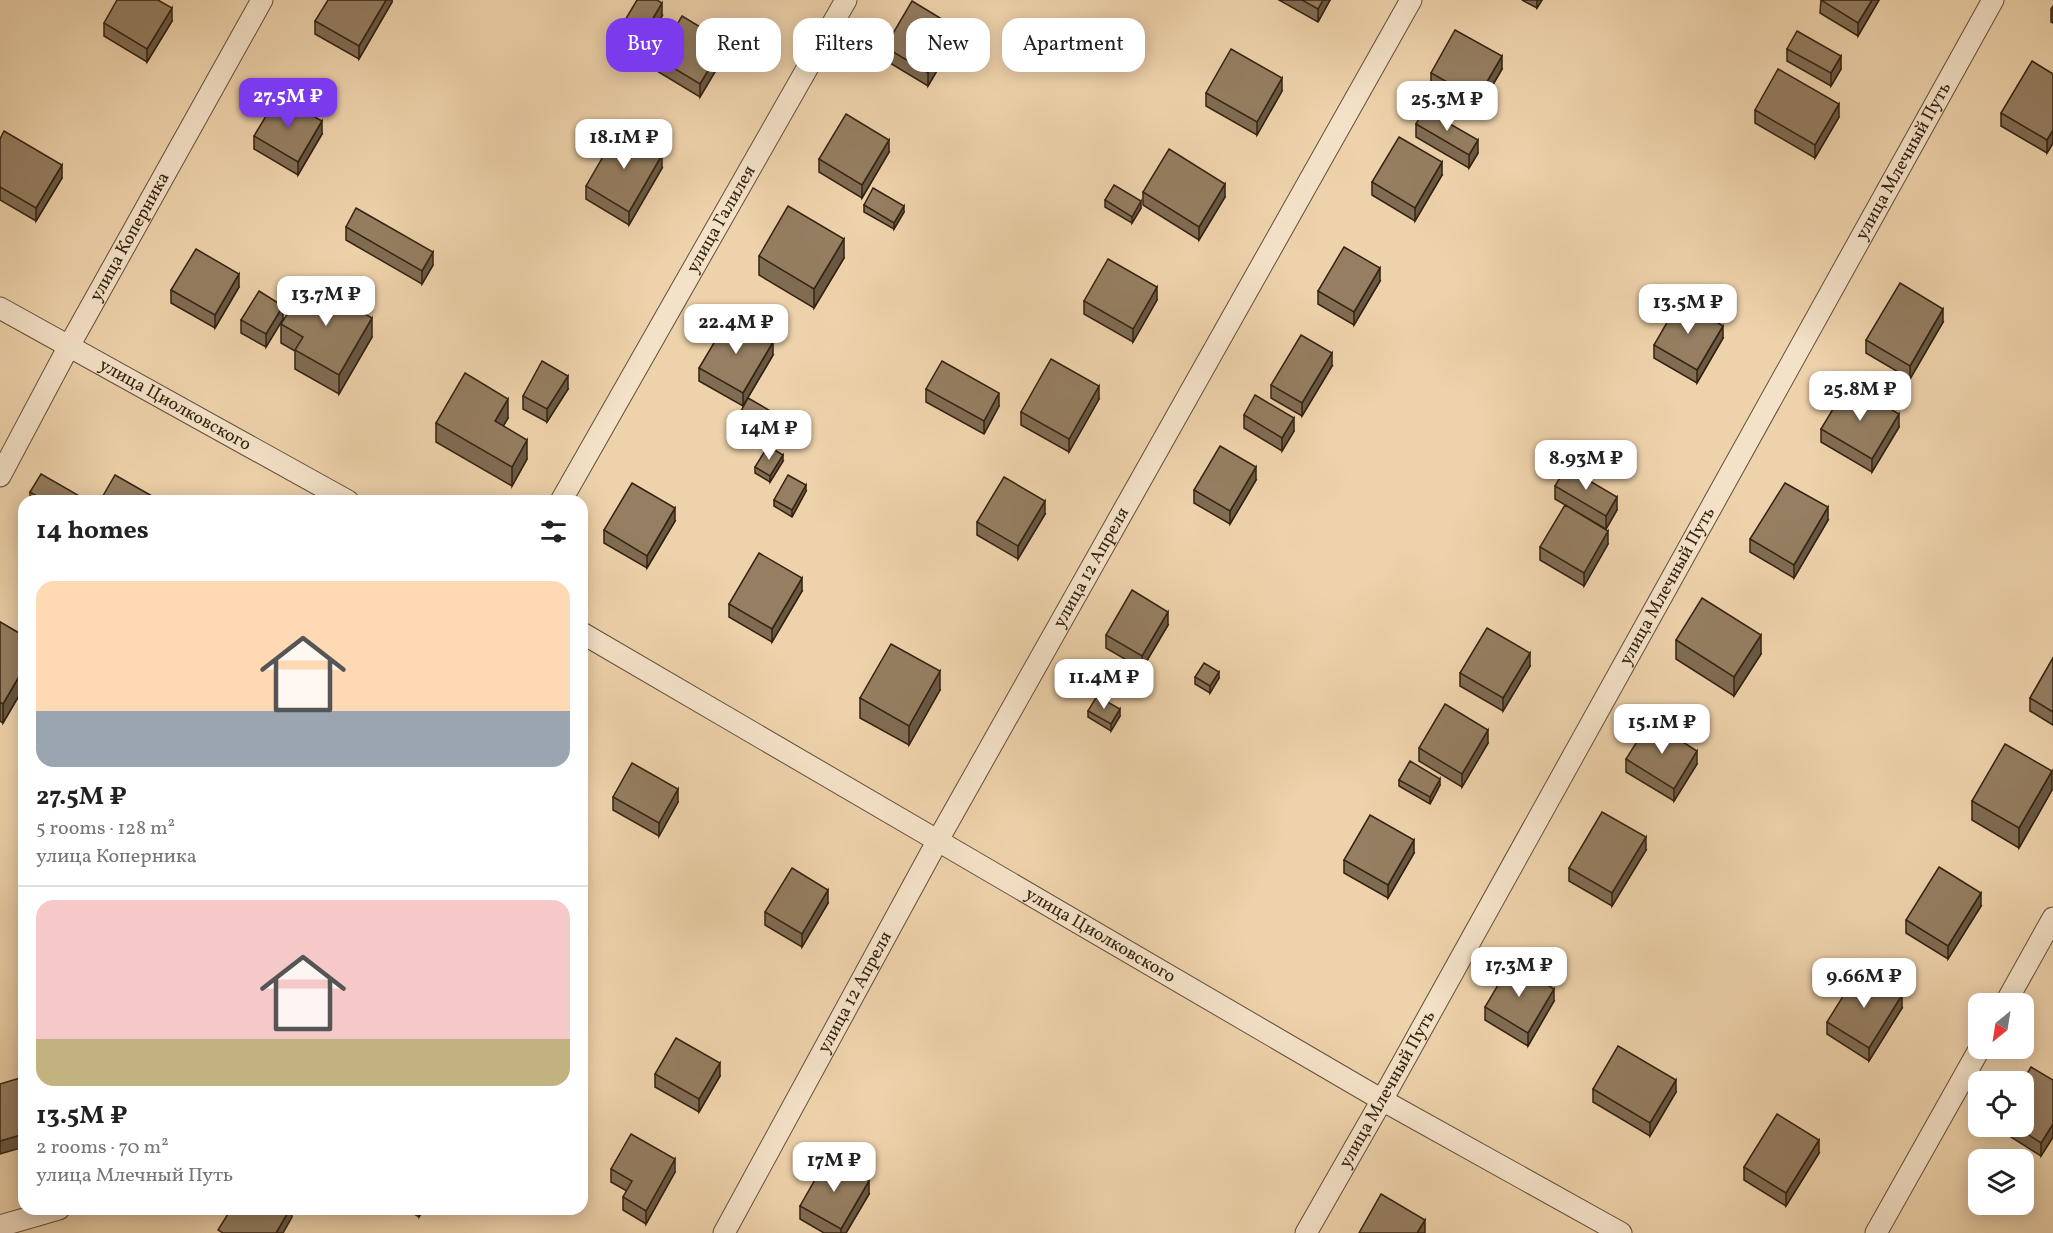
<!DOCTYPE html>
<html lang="en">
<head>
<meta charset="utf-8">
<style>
	:root { --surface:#fff; --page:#f6f6f6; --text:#222; --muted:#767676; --line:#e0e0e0; --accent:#7c3aed }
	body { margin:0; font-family:Vollkorn,serif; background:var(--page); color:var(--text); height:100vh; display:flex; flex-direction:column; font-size:22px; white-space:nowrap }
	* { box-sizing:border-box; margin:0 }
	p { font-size:20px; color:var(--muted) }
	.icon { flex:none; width:33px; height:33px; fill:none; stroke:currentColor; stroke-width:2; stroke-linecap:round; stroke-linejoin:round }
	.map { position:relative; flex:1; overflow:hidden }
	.side { position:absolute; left:18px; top:495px; width:570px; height:720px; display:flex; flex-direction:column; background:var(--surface); border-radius:18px; box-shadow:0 3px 15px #0003 }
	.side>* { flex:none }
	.top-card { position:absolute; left:606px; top:18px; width:570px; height:54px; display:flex; gap:12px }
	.needle { width:39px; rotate:210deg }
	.tools { position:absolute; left:1968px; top:993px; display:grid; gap:12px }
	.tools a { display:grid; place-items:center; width:66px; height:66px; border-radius:12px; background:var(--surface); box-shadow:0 3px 15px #0003; font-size:30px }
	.price { position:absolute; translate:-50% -51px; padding:0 14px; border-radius:12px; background:#fff; color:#222; font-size:20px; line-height:39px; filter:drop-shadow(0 2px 3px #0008) }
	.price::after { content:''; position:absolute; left:50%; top:36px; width:18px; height:14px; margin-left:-9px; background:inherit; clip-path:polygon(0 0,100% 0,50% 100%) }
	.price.selected { background:var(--accent); color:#fff }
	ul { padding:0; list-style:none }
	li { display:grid; align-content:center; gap:12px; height:318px; padding:0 18px }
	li+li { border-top:2px solid var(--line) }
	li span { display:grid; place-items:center; height:186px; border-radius:18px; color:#555 }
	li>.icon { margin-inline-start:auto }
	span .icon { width:108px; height:108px; fill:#fffc; stroke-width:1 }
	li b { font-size:26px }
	h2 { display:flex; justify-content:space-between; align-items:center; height:72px; padding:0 18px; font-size:26px }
	.tag { padding:0 21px; border-radius:18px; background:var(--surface); box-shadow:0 3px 15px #0003; font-size:21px; line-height:54px }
	.tag.selected { background:var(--accent); color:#fff }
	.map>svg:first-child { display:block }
</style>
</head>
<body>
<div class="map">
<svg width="2053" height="1233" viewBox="0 0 2053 1233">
	<rect width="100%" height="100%" fill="#eed2ab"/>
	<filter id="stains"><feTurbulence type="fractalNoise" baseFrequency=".00333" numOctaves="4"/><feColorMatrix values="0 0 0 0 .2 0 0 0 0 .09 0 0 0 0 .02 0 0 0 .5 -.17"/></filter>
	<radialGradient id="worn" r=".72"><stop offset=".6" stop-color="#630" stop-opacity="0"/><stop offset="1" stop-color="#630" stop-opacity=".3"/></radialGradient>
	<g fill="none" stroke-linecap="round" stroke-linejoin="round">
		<defs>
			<g id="minor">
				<path id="s1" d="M0 308 348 501"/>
				<path id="s2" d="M0 476 69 346 262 0"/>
				<path id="s3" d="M561 501 846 0"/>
				<path id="s4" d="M582 633 1382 1100 1621 1233"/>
				<path d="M2005 1004 2053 918"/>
				<path d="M0 1226 59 1209"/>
				<path id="s5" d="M724 1233 938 840 1411 0"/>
				<path id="s6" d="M1306 1233 1382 1100 1993 0"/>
				<path d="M1876 1233 1980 1048"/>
			</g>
		</defs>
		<!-- minor casing -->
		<use href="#minor" stroke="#634f38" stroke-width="23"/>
		<!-- minor -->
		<use href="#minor" stroke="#f4e2c8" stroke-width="21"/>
	</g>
	<!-- wall -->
	<g fill="#806c53" stroke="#352311" stroke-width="1.5">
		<path d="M392 0V2L359 59 315 34V21Z"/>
		<path d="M1279 0H1330L1318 22Z"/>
		<path d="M1522 0H1542L1537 8Z"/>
		<path d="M1821 0H1879L1858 36 1820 13Z"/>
		<path d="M2053 6V23L2051 22V9Z"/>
		<path d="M662 16 635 62 615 50V37Z"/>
		<path d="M172 21 147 62 104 36V23Z"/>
		<path d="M955 40 928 86 885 60V47Z"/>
		<path d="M1787 49 1841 69 1831 86 1787 61Z"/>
		<path d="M725 55 700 97 657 71V58Z"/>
		<path d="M1502 69 1477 112 1431 86V73Z"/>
		<path d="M2053 74V143L2047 153 2001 126V113Z"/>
		<path d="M1282 91 1257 135 1206 106V93Z"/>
		<path d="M1755 110 1839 117 1815 158 1755 123Z"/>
		<path d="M1416 124 1478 153 1469 168 1416 137Z"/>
		<path d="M322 134 298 175 254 149V136Z"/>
		<path d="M0 139 62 178 36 221 0 200Z"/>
		<path d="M889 152 862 198 819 172V159Z"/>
		<path d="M662 168 629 225 586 199V186Z"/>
		<path d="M1442 175 1415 221 1372 195V182Z"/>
		<path d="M1143 192 1225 197 1199 240 1143 205Z"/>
		<path d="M1105 200 1141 208 1132 223 1105 207Z"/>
		<path d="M864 205 904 212 894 229 864 212Z"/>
		<path d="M346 227 433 265 422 284 346 240Z"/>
		<path d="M759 256 844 258 814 308 759 275Z"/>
		<path d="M1380 281 1354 325 1318 304V291Z"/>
		<path d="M239 287 215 328 171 303V290Z"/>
		<path d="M1157 300 1133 342 1084 314V301Z"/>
		<path d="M283 319 266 347 241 333V320Z"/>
		<path d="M1943 322 1910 379 1866 353V340Z"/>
		<path d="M281 324 372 337 339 394 295 369V351L281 343Z"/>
		<path d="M1723 338 1697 383 1654 358V345Z"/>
		<path d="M773 355 743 406 699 381V368Z"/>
		<path d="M1332 366 1302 416 1271 398V385Z"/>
		<path d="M568 389 547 422 523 409V396Z"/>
		<path d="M926 389 999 406 984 434 926 402Z"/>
		<path d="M1099 399 1069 452 1021 425V412Z"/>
		<path d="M741 411 774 420 767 432 741 417Z"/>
		<path d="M1244 415 1294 431 1282 451 1244 428Z"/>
		<path d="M508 418 503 426 527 459 512 486 436 442V423Z"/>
		<path d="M1899 427 1872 472 1821 442V429Z"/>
		<path d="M783 461 770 482 755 473V467Z"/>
		<path d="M1256 480 1230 524 1194 503V490Z"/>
		<path d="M1555 486 1617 510 1606 529 1555 499Z"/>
		<path d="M806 491 792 517 774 506V500Z"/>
		<path d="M30 492 83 501H30Z"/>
		<path d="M1045 514 1018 559 977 535V522Z"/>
		<path d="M1828 520 1794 578 1750 552V539Z"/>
		<path d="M675 521 647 568 604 543V530Z"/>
		<path d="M1608 544 1584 586 1540 560V547Z"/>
		<path d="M802 591 772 642 729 617V604Z"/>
		<path d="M0 622 24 636V687L3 723 0 721Z"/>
		<path d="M1168 625 1142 669 1106 648V635Z"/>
		<path d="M1676 640 1761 654 1734 696 1676 659Z"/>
		<path d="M2053 658V725L2030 711V698Z"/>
		<path d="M1530 666 1503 711 1460 686V673Z"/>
		<path d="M1195 677 1219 678 1210 693 1195 684Z"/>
		<path d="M940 690 909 745 860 718V698Z"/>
		<path d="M1088 711 1120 716 1111 731 1088 717Z"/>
		<path d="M1488 743 1462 787 1419 761V748Z"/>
		<path d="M1626 759 1697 764 1674 801 1626 772Z"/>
		<path d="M1399 780 1440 785 1430 804 1399 786Z"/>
		<path d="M2052 790 2019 848 1972 820V801Z"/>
		<path d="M613 797 678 802 659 836 613 810Z"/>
		<path d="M1646 850 1612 906 1569 881V868Z"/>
		<path d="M1414 853 1388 898 1344 873V860Z"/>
		<path d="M828 903 802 947 765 925V912Z"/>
		<path d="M1981 906 1948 959 1906 933V920Z"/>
		<path d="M1554 1001 1528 1046 1485 1020V1007Z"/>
		<path d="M1902 1008 1869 1061 1827 1034V1022Z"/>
		<path d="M655 1074 720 1076 699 1112 655 1087Z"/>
		<path d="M2053 1080V1137L2041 1156 2000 1130V1126H2024Z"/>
		<path d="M1593 1089 1676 1092 1650 1136 1593 1102Z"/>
		<path d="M1819 1153 1786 1206 1744 1180V1167Z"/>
		<path d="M611 1169 675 1172 646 1224 623 1210V1197L627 1191 611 1182Z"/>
		<path d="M869 1194 846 1233H824L800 1219V1206Z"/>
		<path d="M406 1209H424L419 1217Z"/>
	</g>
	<!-- shaded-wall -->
	<g fill="#685844" stroke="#352311" stroke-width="1.5">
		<path d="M386 0H392V2L359 59V46Z"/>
		<path d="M1323 0H1330L1318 22V9Z"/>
		<path d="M1537 0H1542L1537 8Z"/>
		<path d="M1872 0H1879L1858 36V23Z"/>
		<path d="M662 3V16L635 62V49Z"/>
		<path d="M172 8V21L147 62V49Z"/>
		<path d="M955 27V40L928 86V73Z"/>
		<path d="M725 42V55L700 97V84Z"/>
		<path d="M1502 56V69L1477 112V99Z"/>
		<path d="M1841 56V69L1831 86V73Z"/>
		<path d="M1282 78V91L1257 135V122Z"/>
		<path d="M1839 104V117L1815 158V145Z"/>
		<path d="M322 121V134L298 175V162Z"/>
		<path d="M2053 130V143L2047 153V140Z"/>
		<path d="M889 140V152L862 198V185Z"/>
		<path d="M1478 140V153L1469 168V155Z"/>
		<path d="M662 155V168L629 225V212Z"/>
		<path d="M1442 162V175L1415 221V208Z"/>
		<path d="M62 165V178L36 221V208Z"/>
		<path d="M1225 184V197L1199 240V227Z"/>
		<path d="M1141 201V208L1132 223V217Z"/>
		<path d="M904 206V212L894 229V223Z"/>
		<path d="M844 239V258L814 308V289Z"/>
		<path d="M433 252V265L422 284V271Z"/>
		<path d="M1380 268V281L1354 325V312Z"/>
		<path d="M239 274V287L215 328V315Z"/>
		<path d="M1157 287V300L1133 342V329Z"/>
		<path d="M283 306V319L266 347V334Z"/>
		<path d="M1943 309V322L1910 379V366Z"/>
		<path d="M372 318V337L339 394V375Z"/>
		<path d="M1723 326V338L1697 383V370Z"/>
		<path d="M773 342V355L743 406V393Z"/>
		<path d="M1332 353V366L1302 416V403Z"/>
		<path d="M568 376V389L547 422V409Z"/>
		<path d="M1099 386V399L1069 452V439Z"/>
		<path d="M999 393V406L984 434V421Z"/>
		<path d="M508 399V418L495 440V421Z"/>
		<path d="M774 413V420L767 432V426Z"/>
		<path d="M1899 414V427L1872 472V459Z"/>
		<path d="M1294 418V431L1282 451V438Z"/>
		<path d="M527 440V459L512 486V467Z"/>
		<path d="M783 455V461L770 482V476Z"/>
		<path d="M1256 467V480L1230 524V511Z"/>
		<path d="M806 485V491L792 517V510Z"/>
		<path d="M1617 497V510L1606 529V516Z"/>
		<path d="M1045 501V514L1018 559V546Z"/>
		<path d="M1828 507V520L1794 578V565Z"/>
		<path d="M675 508V521L647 568V556Z"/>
		<path d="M1608 531V544L1584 586V573Z"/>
		<path d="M802 578V591L772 642V629Z"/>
		<path d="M1168 612V625L1142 669V656Z"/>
		<path d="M1761 635V654L1734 696V677Z"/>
		<path d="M1530 653V666L1503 711V698Z"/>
		<path d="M24 668V687L3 723V704Z"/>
		<path d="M940 671V690L909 745V726Z"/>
		<path d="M1219 672V678L1210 693V686Z"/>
		<path d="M1120 709V716L1111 731V724Z"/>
		<path d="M1488 730V743L1462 787V774Z"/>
		<path d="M1697 751V764L1674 801V789Z"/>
		<path d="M2052 771V790L2019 848V828Z"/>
		<path d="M1440 779V785L1430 804V797Z"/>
		<path d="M678 789V802L659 836V823Z"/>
		<path d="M1646 837V850L1612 906V893Z"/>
		<path d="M1414 840V853L1388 898V885Z"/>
		<path d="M828 890V903L802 947V934Z"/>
		<path d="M1981 893V906L1948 959V946Z"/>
		<path d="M1554 989V1001L1528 1046V1033Z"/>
		<path d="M1902 995V1008L1869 1061V1048Z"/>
		<path d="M720 1063V1076L699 1112V1099Z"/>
		<path d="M1676 1080V1092L1650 1136V1123Z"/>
		<path d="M2053 1124V1137L2041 1156V1143Z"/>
		<path d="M24 1134V1147L0 1154V1141Z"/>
		<path d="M1819 1140V1153L1786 1206V1193Z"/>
		<path d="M675 1159V1172L646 1224V1211Z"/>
		<path d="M869 1181V1194L846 1233H841V1229Z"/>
		<path d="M290 1209H292V1217L283 1233H276Z"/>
		<path d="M419 1209H424L419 1217Z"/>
		<path d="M1425 1220V1233H1417Z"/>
	</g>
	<!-- building -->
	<g fill="#957e61" stroke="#352311" stroke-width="1.5">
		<path d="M117 0H158L172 8 147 49 104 23Z"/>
		<path d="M328 0H386L359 46 315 21Z"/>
		<path d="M637 0H657L662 3 635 49 615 37Z"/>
		<path d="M1302 0H1323L1318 9Z"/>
		<path d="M1821 0H1872L1858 23Z"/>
		<path d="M912 1 955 27 928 73 885 47Z"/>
		<path d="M682 16 725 42 700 84 657 58Z"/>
		<path d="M1455 30 1502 56 1477 99 1431 73Z"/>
		<path d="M1797 31 1841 56 1831 73 1787 49Z"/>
		<path d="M1231 49 1282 78 1257 122 1206 93Z"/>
		<path d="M2032 61 2053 74V130L2047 140 2001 113Z"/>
		<path d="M1778 69 1839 104 1815 145 1755 110Z"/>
		<path d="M278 96 322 121 298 162 254 136Z"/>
		<path d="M1424 109 1478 140 1469 155 1416 124Z"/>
		<path d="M846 114 889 140 862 185 819 159Z"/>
		<path d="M619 129 662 155 629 212 586 186Z"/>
		<path d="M4 131 62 165 36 208 0 187V139Z"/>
		<path d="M1399 137 1442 162 1415 208 1372 182Z"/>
		<path d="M1169 149 1225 184 1199 227 1143 192Z"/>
		<path d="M1114 185 1141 201 1132 217 1105 200Z"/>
		<path d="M873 188 904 206 894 223 864 205Z"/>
		<path d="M788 206 844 239 814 289 759 256Z"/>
		<path d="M356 208 433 252 422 271 346 227Z"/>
		<path d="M1344 247 1380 268 1354 312 1318 291Z"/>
		<path d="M196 249 239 274 215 315 171 290Z"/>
		<path d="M1108 259 1157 287 1133 329 1084 301Z"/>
		<path d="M308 281 372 318 339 375 295 350 303 337 281 324Z"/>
		<path d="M1900 283 1943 309 1910 366 1866 340Z"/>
		<path d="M259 291 283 306 266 334 241 320Z"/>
		<path d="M1680 300 1723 326 1697 370 1654 345Z"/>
		<path d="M730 316 773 342 743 393 699 368Z"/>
		<path d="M1301 335 1332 353 1302 403 1271 385Z"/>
		<path d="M1051 359 1099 386 1069 439 1021 412Z"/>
		<path d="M542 361 568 376 547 409 523 396Z"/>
		<path d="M942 361 999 393 984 421 926 389Z"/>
		<path d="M465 373 508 399 495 421 527 440 512 467 436 423Z"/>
		<path d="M1848 384 1899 414 1872 459 1821 429Z"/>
		<path d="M1255 395 1294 418 1282 438 1244 415Z"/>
		<path d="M748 398 774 413 767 426 741 411Z"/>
		<path d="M768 446 783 455 770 476 755 467Z"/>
		<path d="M1220 446 1256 467 1230 511 1194 490Z"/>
		<path d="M1566 467 1617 497 1606 516 1555 486Z"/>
		<path d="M41 474 83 498 82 501H45L30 492Z"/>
		<path d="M115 475 159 500V501H100Z"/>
		<path d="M788 475 806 485 792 510 774 500Z"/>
		<path d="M1004 477 1045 501 1018 546 977 522Z"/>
		<path d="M632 483 675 508 647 556 604 530Z"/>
		<path d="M1785 483 1828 507 1794 565 1750 539Z"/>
		<path d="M1565 505 1608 531 1584 573 1540 547Z"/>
		<path d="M759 553 802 578 772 629 729 604Z"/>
		<path d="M1132 590 1168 612 1142 656 1106 635Z"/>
		<path d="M1702 598 1761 635 1734 677 1676 640Z"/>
		<path d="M0 622 24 636V668L3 704 0 702Z"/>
		<path d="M1487 628 1530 653 1503 698 1460 673Z"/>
		<path d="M891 644 940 671 909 726 860 698Z"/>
		<path d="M2053 658V712L2030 698Z"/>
		<path d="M1204 663 1219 672 1210 686 1195 677Z"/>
		<path d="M1097 696 1120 709 1111 724 1088 711Z"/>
		<path d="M1445 704 1488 730 1462 774 1419 748Z"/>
		<path d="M1650 721 1697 751 1674 789 1626 759Z"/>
		<path d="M2005 744 2052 771 2019 828 1972 801Z"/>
		<path d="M1410 761 1440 779 1430 797 1399 780Z"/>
		<path d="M632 763 678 789 659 823 613 797Z"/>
		<path d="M1602 812 1646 837 1612 893 1569 868Z"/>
		<path d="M1370 815 1414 840 1388 885 1344 860Z"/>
		<path d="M1939 867 1981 893 1948 946 1906 920Z"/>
		<path d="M792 868 828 890 802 934 765 912Z"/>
		<path d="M1511 963 1554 989 1528 1033 1485 1007Z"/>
		<path d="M1860 969 1902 995 1869 1048 1827 1022Z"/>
		<path d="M676 1038 720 1063 699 1099 655 1074Z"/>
		<path d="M1618 1046 1676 1080 1650 1123 1593 1089Z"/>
		<path d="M2031 1067 2053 1080V1124L2041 1143 2015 1126H2024V1082H2022Z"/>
		<path d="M20 1078 24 1094V1134L0 1141V1084Z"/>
		<path d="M1777 1114 1819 1140 1786 1193 1744 1167Z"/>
		<path d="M631 1134 675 1159 646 1211 623 1197 632 1181 611 1169Z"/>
		<path d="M828 1157 869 1181 841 1229 800 1206Z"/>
		<path d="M1381 1194 1425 1220 1417 1233H1359Z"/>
		<path d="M231 1209H290L276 1233H223L218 1230Z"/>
	</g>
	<g text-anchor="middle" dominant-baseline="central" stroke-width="5" stroke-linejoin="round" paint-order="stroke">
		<!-- street labels -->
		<g font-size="18" fill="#352311" stroke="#f4e2c8">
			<text stroke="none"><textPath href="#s6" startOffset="1227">улица Млечный Путь</textPath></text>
			<text stroke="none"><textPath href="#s3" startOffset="324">улица Галилея</textPath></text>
			<text stroke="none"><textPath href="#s2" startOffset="272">улица Коперника</textPath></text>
			<text stroke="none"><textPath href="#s1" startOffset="200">улица Циолковского</textPath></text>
			<text stroke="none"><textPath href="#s5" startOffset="760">улица 12 Апреля</textPath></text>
			<text stroke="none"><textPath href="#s6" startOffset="741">улица Млечный Путь</textPath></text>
			<text stroke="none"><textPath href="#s4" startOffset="600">улица Циолковского</textPath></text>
			<text stroke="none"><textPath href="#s5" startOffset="274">улица 12 Апреля</textPath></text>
			<text stroke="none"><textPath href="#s6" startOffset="165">улица Млечный Путь</textPath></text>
		</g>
	</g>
	<rect width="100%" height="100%" filter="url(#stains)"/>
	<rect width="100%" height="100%" fill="url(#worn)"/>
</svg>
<div class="tools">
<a><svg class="needle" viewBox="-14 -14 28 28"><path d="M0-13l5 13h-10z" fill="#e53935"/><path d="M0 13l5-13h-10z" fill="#767676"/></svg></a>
<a><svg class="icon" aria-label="locate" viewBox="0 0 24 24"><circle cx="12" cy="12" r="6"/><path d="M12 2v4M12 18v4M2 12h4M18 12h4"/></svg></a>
<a><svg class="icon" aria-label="layers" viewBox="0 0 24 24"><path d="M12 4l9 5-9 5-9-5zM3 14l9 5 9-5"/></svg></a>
</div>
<b class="price selected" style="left:288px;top:129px">27.5M ₽</b>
<b class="price" style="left:1447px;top:132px">25.3M ₽</b>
<b class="price" style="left:624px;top:170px">18.1M ₽</b>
<b class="price" style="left:326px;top:327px">13.7M ₽</b>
<b class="price" style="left:1688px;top:335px">13.5M ₽</b>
<b class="price" style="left:736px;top:355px">22.4M ₽</b>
<b class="price" style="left:1860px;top:422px">25.8M ₽</b>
<b class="price" style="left:769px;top:461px">14M ₽</b>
<b class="price" style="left:1586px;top:491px">8.93M ₽</b>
<b class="price" style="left:1104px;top:710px">11.4M ₽</b>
<b class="price" style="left:1662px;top:755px">15.1M ₽</b>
<b class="price" style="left:1519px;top:998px">17.3M ₽</b>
<b class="price" style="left:1864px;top:1009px">9.66M ₽</b>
<b class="price" style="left:834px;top:1193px">17M ₽</b>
<div class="top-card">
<a class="tag selected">Buy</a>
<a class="tag">Rent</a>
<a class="tag">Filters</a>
<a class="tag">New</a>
<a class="tag">Apartment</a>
</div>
<section class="side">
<h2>14 homes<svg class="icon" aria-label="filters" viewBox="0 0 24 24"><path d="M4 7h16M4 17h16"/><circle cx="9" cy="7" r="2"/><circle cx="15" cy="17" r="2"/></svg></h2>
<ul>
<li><span style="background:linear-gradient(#ffd9b3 70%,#9aa5b1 0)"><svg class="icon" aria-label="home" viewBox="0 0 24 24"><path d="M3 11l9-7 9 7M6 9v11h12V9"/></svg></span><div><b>27.5M ₽</b><p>5 rooms · 128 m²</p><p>улица Коперника</p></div></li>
<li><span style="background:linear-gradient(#f6c9c9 75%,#c2b280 0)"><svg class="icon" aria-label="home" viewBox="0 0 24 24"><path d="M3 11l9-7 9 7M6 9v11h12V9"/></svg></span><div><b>13.5M ₽</b><p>2 rooms · 70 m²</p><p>улица Млечный Путь</p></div></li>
</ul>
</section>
</div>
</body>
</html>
